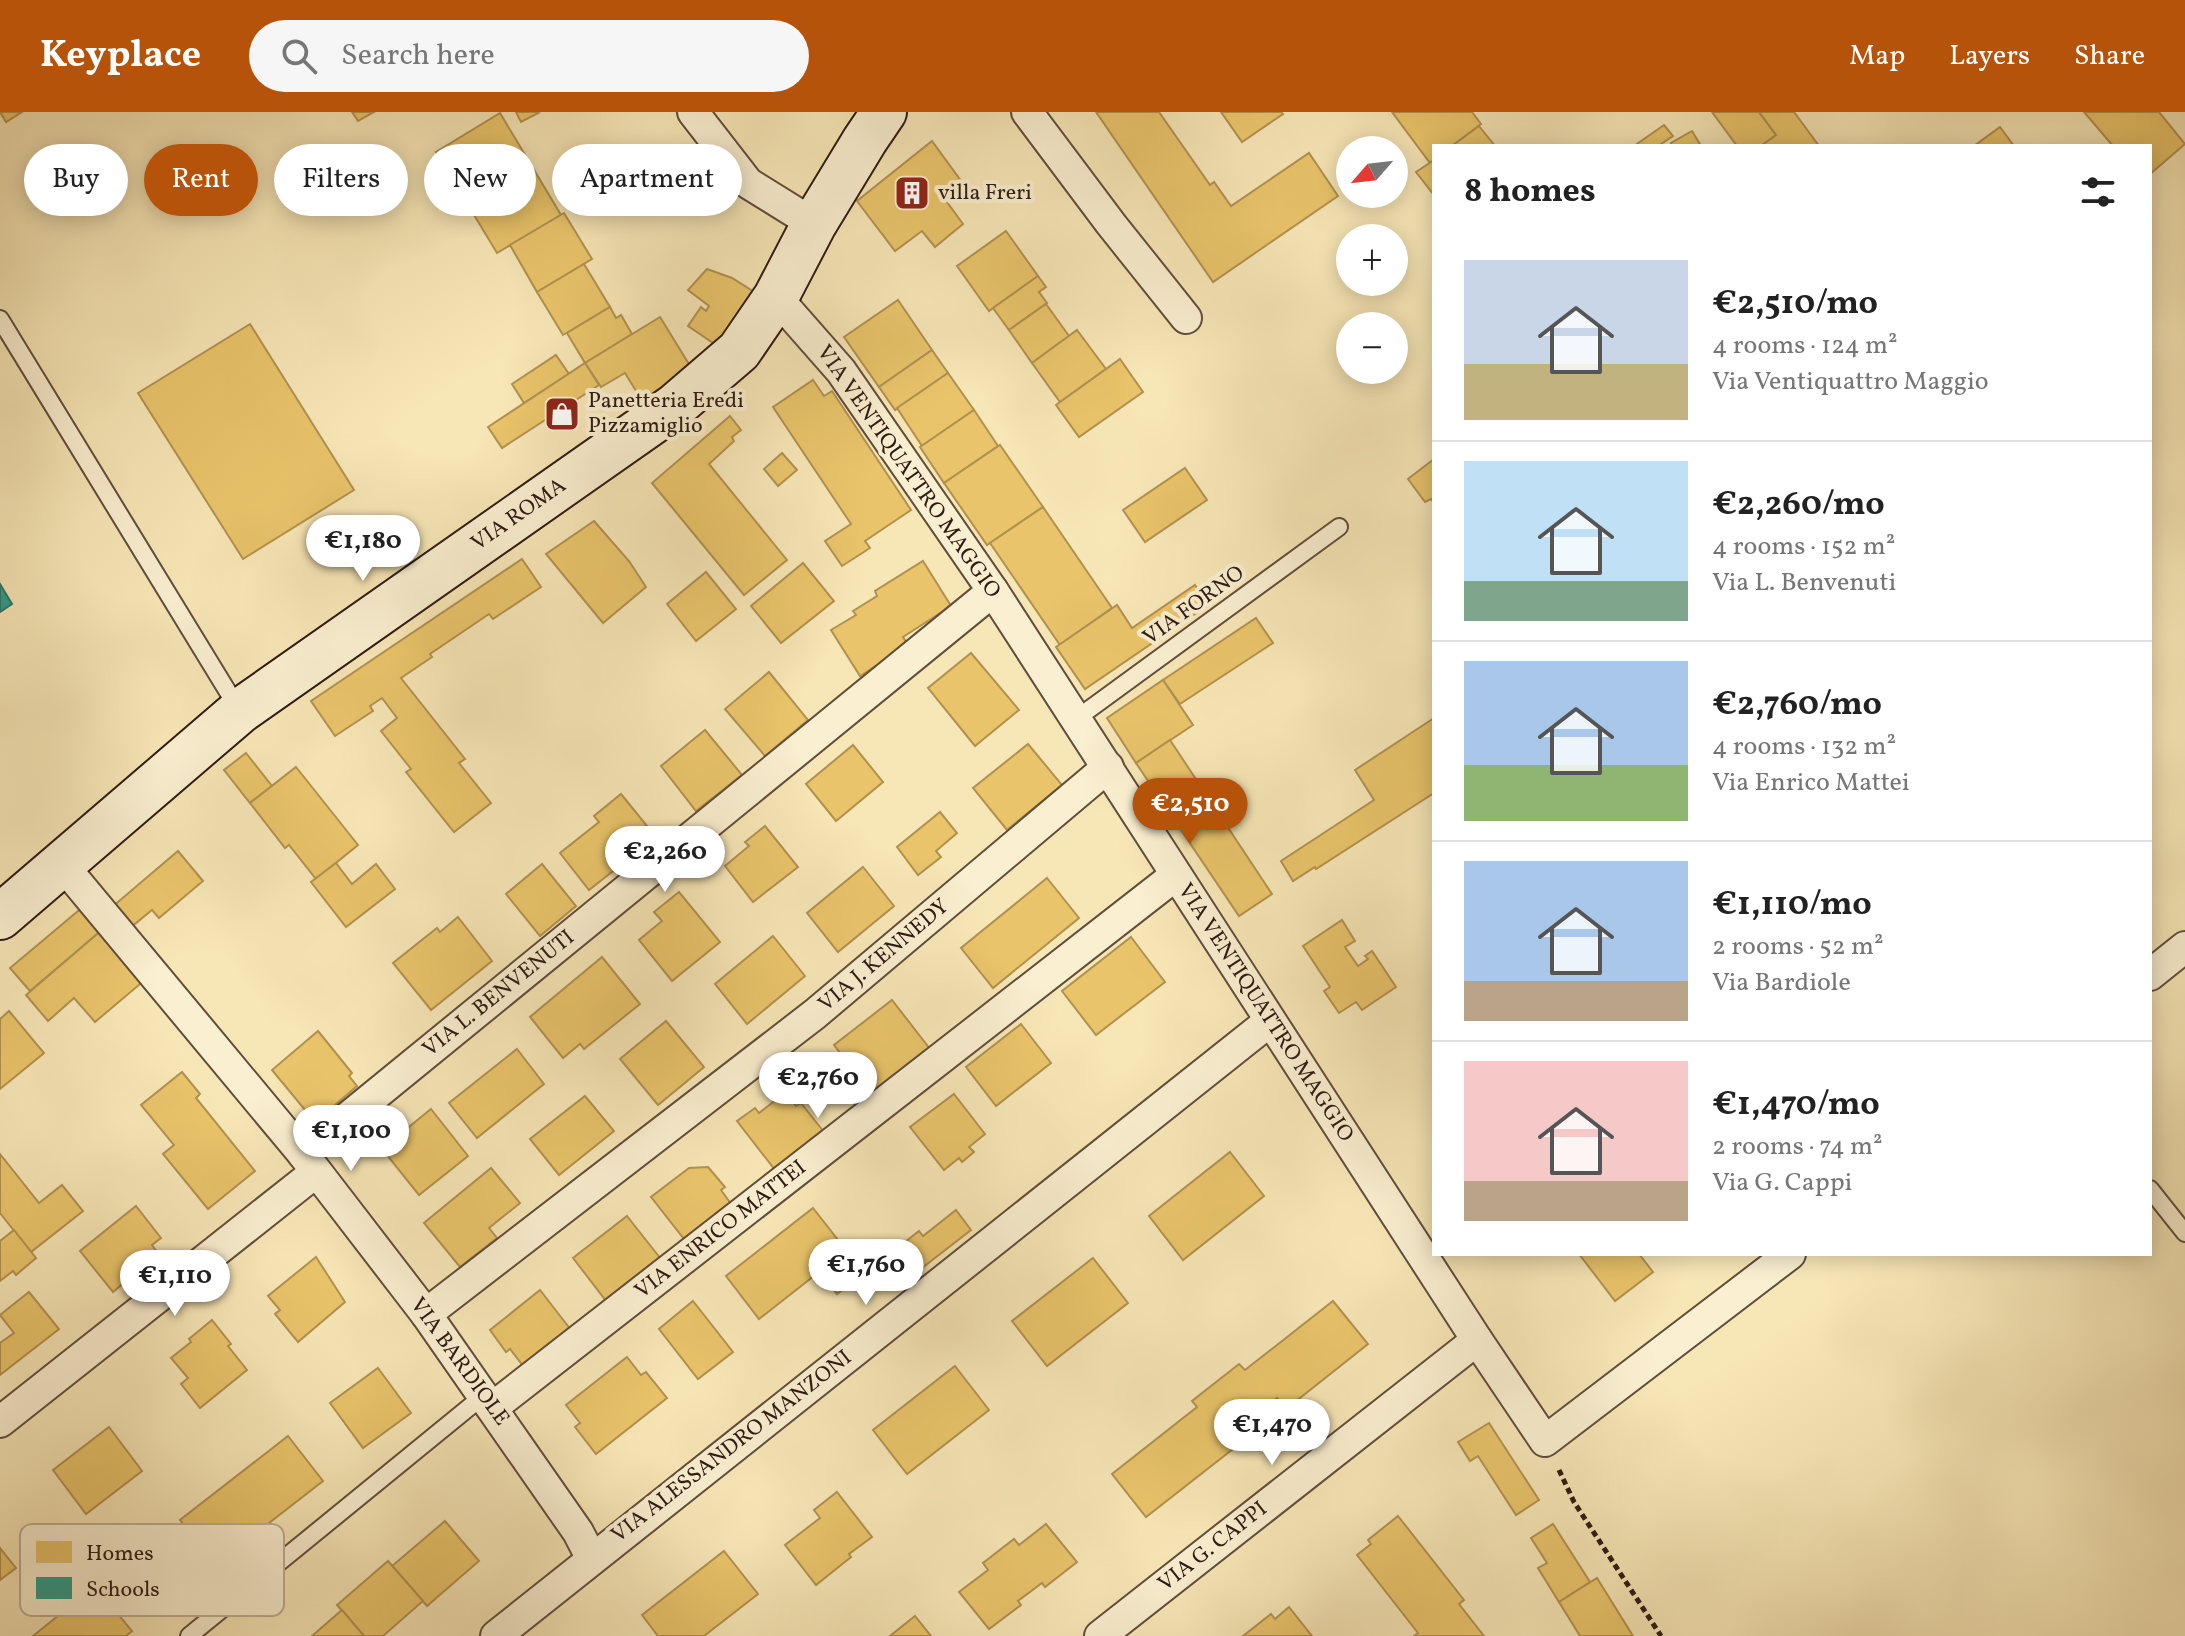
<!DOCTYPE html>
<html lang="en">
<head>
<meta charset="utf-8">
<style>
	:root { --surface:#fff; --page:#f6f6f6; --text:#222; --muted:#767676; --line:#e0e0e0; --accent:#b45309 }
	body { margin:0; font-family:Vollkorn,serif; background:var(--page); color:var(--text); height:100vh; display:flex; flex-direction:column; font-size:30px; white-space:nowrap }
	* { box-sizing:border-box; margin:0 }
	p { font-size:26px; color:var(--muted) }
	.icon { flex:none; width:44px; height:44px; fill:none; stroke:currentColor; stroke-width:2; stroke-linecap:round; stroke-linejoin:round }
	.map { position:relative; flex:1; overflow:hidden }
	.panel { position:absolute; left:1432px; top:32px; width:720px; height:1112px; display:flex; flex-direction:column; background:var(--surface); border-radius:0px; box-shadow:0 4px 20px #0003 }
	.panel>* { flex:none }
	.top-card { position:absolute; left:24px; top:32px; width:760px; height:72px; display:flex; gap:16px }
	.needle { width:52px; rotate:242deg }
	.controls { position:absolute; left:1336px; top:24px; display:grid; gap:16px }
	.controls a { display:grid; place-items:center; width:72px; height:72px; border-radius:50%; background:var(--surface); box-shadow:0 4px 20px #0003; font-size:40px }
	.price { position:absolute; translate:-50% -68px; padding:0 18px; border-radius:28px; background:#fff; color:#222; font-size:26px; line-height:52px; filter:drop-shadow(0 2px 4px #0008) }
	.price::after { content:''; position:absolute; left:50%; top:48px; width:24px; height:18px; margin-left:-12px; background:inherit; clip-path:polygon(0 0,100% 0,50% 100%) }
	.price.current { background:var(--accent); color:#fff }
	ul { padding:0; list-style:none }
	li { display:flex; align-items:center; gap:24px; height:200px; padding:0 32px }
	li+li { border-top:2px solid var(--line) }
	li span { display:grid; place-items:center; flex:none; width:224px; height:160px; border-radius:0px; color:#555 }
	li>.icon { margin-inline-start:auto }
	span .icon { width:96px; height:96px; fill:#fffc; stroke-width:1 }
	li b { font-size:34px }
	h2 { display:flex; justify-content:space-between; align-items:center; height:96px; padding:0 32px; font-size:34px }
	.chip { padding:0 28px; border-radius:36px; background:var(--surface); box-shadow:0 4px 20px #0003; font-size:28px; line-height:72px }
	.chip.current { background:var(--accent); color:#fff }
	header { display:flex; align-items:center; gap:48px; box-sizing:border-box; height:112px; padding:0 40px; background:var(--accent); color:#fff }
	header strong { font-size:38px }
	nav { display:flex; gap:44px; margin-inline-start:auto; font-size:28px }
	.search { width:560px; height:72px; background:var(--page); display:flex; align-items:center; gap:20px; box-sizing:border-box; padding:0 28px; border-radius:44px; color:var(--muted); font-size:30px }
	.map>svg:first-child { display:block }
</style>
</head>
<body>
<header>
<strong>Keyplace</strong>
<div class="search"><svg class="icon" aria-label="search" viewBox="0 0 24 24"><circle cx="10" cy="10" r="6"/><path d="M15 15l6 6"/></svg>Search here</div>
<nav><a>Map</a><a>Layers</a><a>Share</a></nav>
</header>
<div class="map">
<svg width="2185" height="1524" viewBox="0 0 2185 1524">
	<rect width="100%" height="100%" fill="#f7e6b6"/>
	<filter id="stains"><feTurbulence type="fractalNoise" baseFrequency=".0025" numOctaves="4"/><feColorMatrix values="0 0 0 0 .2 0 0 0 0 .09 0 0 0 0 .02 0 0 0 .5 -.17"/></filter>
	<radialGradient id="worn" r=".72"><stop offset=".6" stop-color="#630" stop-opacity="0"/><stop offset="1" stop-color="#630" stop-opacity=".3"/></radialGradient>
	<!-- homes -->
	<g fill="#e9c46a" stroke="#b19150" stroke-width="2">
		<path d="M0 0H22L6 10Z"/>
		<path d="M352 0H374L358 9Z"/>
		<path d="M516 0H540L521 10Z"/>
		<path d="M1096 0H1159L1210 73 1214 70 1231 94 1309 41 1338 84 1213 170Z"/>
		<path d="M1221 0H1281L1283 2 1242 30Z"/>
		<path d="M1392 0H1472L1481 12 1452 34H1434V48L1430 51Z"/>
		<path d="M1712 0H1759L1776 23 1761 34H1737Z"/>
		<path d="M1759 0H1794L1819 34H1761L1776 23Z"/>
		<path d="M2084 0H2159L2185 32 2150 62V34H2113Z"/>
		<path d="M500 1 561 103 497 141 436 40Z"/>
		<path d="M1664 13 1673 24 1658 34H1634Z"/>
		<path d="M1479 14 1495 34H1452Z"/>
		<path d="M2000 15 2014 34H1974Z"/>
		<path d="M1692 19 1701 34H1672L1671 31Z"/>
		<path d="M932 29 964 73 947 90 963 112 935 135 922 119 895 139 857 89Z"/>
		<path d="M1434 48V83L1416 60Z"/>
		<path d="M564 101 592 147 537 180 510 133Z"/>
		<path d="M1006 119 1038 164 989 199 957 154Z"/>
		<path d="M584 152 610 195 563 223 537 180Z"/>
		<path d="M707 157 732 166 759 183 722 237 688 214 701 195 706 199 709 194 688 178Z"/>
		<path d="M1038 164 1046 175 1039 180 1047 191 1009 218 993 196Z"/>
		<path d="M898 188 932 238 879 275 844 225Z"/>
		<path d="M1046 192 1069 224 1032 251 1009 218Z"/>
		<path d="M610 195 616 206 621 203 632 222 585 251 567 221Z"/>
		<path d="M660 205 695 262 644 292 625 261 601 275 585 251Z"/>
		<path d="M250 212 354 378 243 447 138 281Z"/>
		<path d="M1077 218 1106 257 1060 290 1032 251Z"/>
		<path d="M932 238 948 261 895 298 879 275Z"/>
		<path d="M556 243 569 262 524 291 512 272Z"/>
		<path d="M1120 247 1143 280 1079 325 1056 293Z"/>
		<path d="M585 251 599 273 502 336 488 315Z"/>
		<path d="M948 261 974 298 922 334 897 296Z"/>
		<path d="M813 268 824 284 832 279 911 398 865 429 870 436 842 454 825 429 851 412 773 295Z"/>
		<path d="M974 298 998 334 944 371 920 335Z"/>
		<path d="M730 304 741 318 732 325 734 329 709 352 787 448 744 483 652 371Z"/>
		<path d="M1000 333 1043 395 987 433 944 371Z"/>
		<path d="M782 341 797 358 778 374 764 357Z"/>
		<path d="M1434 347V391L1431 387 1425 390 1408 367Z"/>
		<path d="M1185 356 1207 388 1145 430 1123 398Z"/>
		<path d="M1043 395 1112 496 1060 533 990 431Z"/>
		<path d="M594 409 629 449 646 475 603 511 546 442Z"/>
		<path d="M522 447 541 475 493 507 489 502 430 542 432 545 401 566 465 647 459 651 491 691 454 720 406 660 411 657 381 619 397 606 382 586 370 594 373 599 335 624 311 589Z"/>
		<path d="M923 449 951 494 903 525 908 533 860 564 831 518 856 503 853 499 877 484 875 479Z"/>
		<path d="M803 451 834 489 781 531 751 494Z"/>
		<path d="M706 460 736 497 696 529 667 492Z"/>
		<path d="M1195 473 1208 493 1085 577 1056 535 1117 493 1132 516Z"/>
		<path d="M1256 506 1273 531 1180 592 1163 568Z"/>
		<path d="M971 541 1019 598 975 634 928 576Z"/>
		<path d="M769 560 808 608 765 644 725 597Z"/>
		<path d="M1163 568 1193 613 1136 651 1107 606Z"/>
		<path d="M1434 606V681L1316 757 1315 755 1293 769 1281 749 1374 688 1355 658Z"/>
		<path d="M705 618 742 663 696 699 661 654Z"/>
		<path d="M1170 628 1272 782 1239 804 1136 651Z"/>
		<path d="M1028 632 1062 673 1007 718 973 676Z"/>
		<path d="M853 633 883 670 836 709 806 672Z"/>
		<path d="M246 641 272 674 250 691 224 658Z"/>
		<path d="M296 655 358 733 316 767 289 733 285 736 250 691Z"/>
		<path d="M621 682 656 725 589 778 560 741 599 710 594 704Z"/>
		<path d="M940 700 957 721 936 739 941 745 918 763 897 735Z"/>
		<path d="M765 714 798 755 753 790 725 754 749 734 745 730Z"/>
		<path d="M178 739 203 769 159 806 152 798 130 816 112 795Z"/>
		<path d="M336 751 352 772 376 752 395 777 346 815 311 770Z"/>
		<path d="M542 752 576 794 540 824 506 782Z"/>
		<path d="M863 755 894 794 838 840 807 801Z"/>
		<path d="M1047 766 1079 806 993 876 961 836Z"/>
		<path d="M679 780 720 830 672 869 639 828 662 809 654 800Z"/>
		<path d="M84 794 103 817 30 879 10 856Z"/>
		<path d="M458 805 492 849 431 898 393 851 437 816 440 820Z"/>
		<path d="M1342 808 1355 829 1345 835 1358 854 1368 847 1365 844 1372 839 1396 875 1362 898 1356 890 1339 901 1324 879 1330 875 1303 834Z"/>
		<path d="M103 817 146 867 95 910 74 886 48 909 26 883Z"/>
		<path d="M773 824 805 864 747 912 715 872Z"/>
		<path d="M1131 825 1165 870 1096 923 1062 879Z"/>
		<path d="M602 845 640 892 584 937 580 932 563 946 530 905Z"/>
		<path d="M892 888 930 937 872 982 834 933Z"/>
		<path d="M9 899 44 941 0 977V907Z"/>
		<path d="M666 909 704 955 658 993 620 947Z"/>
		<path d="M1021 912 1051 951 996 994 966 955Z"/>
		<path d="M318 919 352 961 349 964 357 974 315 1010 272 958Z"/>
		<path d="M517 937 544 972 477 1026 449 991Z"/>
		<path d="M182 960 200 982 196 986 255 1059 208 1097 163 1042 174 1033 141 993Z"/>
		<path d="M786 980 796 994 801 991 824 1020 775 1058 737 1009 755 996 759 1001Z"/>
		<path d="M954 982 985 1022 969 1035 974 1040 962 1050 959 1046 944 1058 910 1015Z"/>
		<path d="M585 984 614 1019 559 1063 530 1027Z"/>
		<path d="M431 997 468 1044 419 1083 382 1037Z"/>
		<path d="M1230 1040 1264 1084 1183 1148 1149 1104Z"/>
		<path d="M0 1042 39 1091 62 1073 83 1099 31 1140 0 1101Z"/>
		<path d="M708 1055 725 1075 721 1078 734 1096 688 1132 651 1085 689 1056Z"/>
		<path d="M491 1056 520 1091 489 1116 497 1126 460 1155 424 1111Z"/>
		<path d="M136 1094 161 1126 152 1133 162 1147 140 1165 137 1160 113 1180 80 1139Z"/>
		<path d="M813 1096 864 1161 837 1182 819 1160 759 1207 726 1164Z"/>
		<path d="M956 1098 971 1118 904 1170 885 1146 919 1119 923 1124Z"/>
		<path d="M627 1104 664 1151 610 1194 573 1146Z"/>
		<path d="M14 1118 36 1146 16 1163 13 1159 0 1169V1129Z"/>
		<path d="M1579 1142H1639L1653 1160 1615 1189Z"/>
		<path d="M316 1145 345 1190 298 1230 275 1202 280 1198 268 1184Z"/>
		<path d="M1093 1146 1128 1191 1047 1254 1012 1209Z"/>
		<path d="M540 1178 571 1218 524 1255 510 1237 506 1240 490 1218Z"/>
		<path d="M29 1180 59 1217 0 1263V1231L14 1221 0 1203Z"/>
		<path d="M693 1189 733 1240 698 1267 659 1217Z"/>
		<path d="M1333 1189 1368 1232 1286 1297 1277 1286 1229 1323 1238 1333 1146 1405 1112 1362 1197 1295 1192 1289 1239 1252 1245 1258Z"/>
		<path d="M212 1208 231 1232 228 1234 247 1258 200 1296 181 1272 188 1266 171 1246 191 1230 189 1227Z"/>
		<path d="M627 1245 641 1263 646 1260 667 1286 596 1342 575 1315 580 1311 566 1293Z"/>
		<path d="M955 1254 989 1298 907 1362 873 1318Z"/>
		<path d="M378 1256 411 1301 363 1336 330 1291Z"/>
		<path d="M1489 1311 1539 1388 1516 1403 1478 1344 1470 1349 1458 1330Z"/>
		<path d="M109 1315 142 1359 86 1402 53 1358Z"/>
		<path d="M288 1324 323 1369 215 1453 180 1408Z"/>
		<path d="M837 1380 872 1425 849 1442 851 1445 816 1473 785 1433 820 1406 814 1398Z"/>
		<path d="M1398 1404 1464 1488 1459 1492 1484 1524H1414L1418 1521 1357 1443 1371 1432 1368 1428Z"/>
		<path d="M445 1409 479 1449 427 1494 392 1454Z"/>
		<path d="M1046 1412 1077 1450 1045 1475 1042 1471 1018 1489 1021 1493 989 1517 959 1480 988 1458 983 1451 1014 1427 1019 1433Z"/>
		<path d="M1553 1412 1590 1470 1559 1490 1538 1456 1547 1451 1531 1426Z"/>
		<path d="M0 1436 16 1456 0 1468Z"/>
		<path d="M724 1439 758 1482 704 1524H658L642 1503Z"/>
		<path d="M388 1449 423 1489 383 1524H364L337 1493Z"/>
		<path d="M1597 1466 1633 1524H1580L1559 1490Z"/>
		<path d="M95 1474 132 1519 126 1524H33Z"/>
		<path d="M1289 1495 1312 1524H1243L1271 1502 1275 1507Z"/>
		<path d="M342 1498 364 1524H312Z"/>
		<path d="M915 1504 931 1524H890Z"/>
	</g>
	<!-- schools -->
	<path fill="#2a9d8f" stroke="#2b766a" stroke-width="2" d="M0 472 12 492 0 500Z"/>
	<g fill="none" stroke-linecap="round" stroke-linejoin="round">
		<defs>
			<g id="service">
				<path d="M0 207 239 598"/>
				<path d="M1076 607 1339 415"/>
				<path d="M2150 1077 2185 1121"/>
				<path d="M189 1524 483 1284"/>
			</g>
			<g id="minor">
				<path d="M693 0 748 71 814 112"/>
				<path d="M1027 0 1111 112 1186 206"/>
				<path d="M776 185 841 259 993 479 1477 1228 1545 1329 1790 1142"/>
				<path d="M61 751 303 1042 426 1202 578 1420 592 1447"/>
				<path d="M2150 863 2185 835"/>
				<path d="M303 1042 993 479"/>
				<path d="M426 1202 815 902 1108 655"/>
				<path d="M492 1296 1176 763"/>
				<path d="M0 1310 316 1060"/>
				<path d="M496 1524 1270 909"/>
				<path d="M1100 1524 1477 1228"/>
			</g>
			<path id="secondary" d="M0 805 240 599 675 294 739 239 776 185 814 112 865 28 884 0"/>
		</defs>
		<!-- service casing -->
		<use href="#service" stroke="#604d3b" stroke-width="20"/>
		<!-- minor casing -->
		<use href="#minor" stroke="#604d3b" stroke-width="34"/>
		<!-- secondary casing -->
		<use href="#secondary" stroke="#2e1a12" stroke-width="48"/>
		<!-- path -->
		<path stroke="#2e1a12" stroke-width="5" stroke-dasharray="6 4" stroke-linecap="butt" d="M1559 1358 1574 1390 1661 1524"/>
		<!-- service -->
		<use href="#service" stroke="#faefd0" stroke-width="16"/>
		<!-- minor -->
		<use href="#minor" stroke="#faefd0" stroke-width="30"/>
		<!-- secondary -->
		<use href="#secondary" stroke="#faefd0" stroke-width="44"/>
	</g>
	<!-- icons -->
	<defs>
		<symbol id="building-square" viewBox="-11 -11 22 22"><rect x="-9" y="-9" width="18" height="18" rx="4" fill="#8f2418" stroke="#faefd0"/><path d="M-4-6H4V6H1V3H-1V6H-4ZM-2.5-4.3h1.7v1.8h-1.7ZM.8-4.3h1.7v1.8H.8ZM-2.5-1h1.7V.8h-1.7ZM.8-1h1.7V.8H.8Z" fill="#fff"/></symbol>
		<symbol id="shop-square" viewBox="-11 -11 22 22"><rect x="-9" y="-9" width="18" height="18" rx="4" fill="#8f2418" stroke="#faefd0"/><path d="M-5-2.5h2.3a2.7 3.5 0 0 1 5.4 0H5L5.5 6h-11ZM-1.5-2.5h3a1.5 2.3 0 0 0-3 0Z" fill="#fff"/></symbol>
	</defs>
	<g fill-rule="evenodd">
		<use href="#building-square" x="892" y="61" width="40" height="40"/>
		<use href="#shop-square" x="542" y="282" width="40" height="40"/>
	</g>
	<g text-anchor="middle" dominant-baseline="central" stroke-width="8" stroke-linejoin="round" paint-order="stroke">
		<!-- poi labels -->
		<g font-size="22" fill="#2e1a12" stroke="#faefd0" text-anchor="start">
			<text x="938" y="81">villa Freri</text>
			<text x="588" y="289">Panetteria Eredi<tspan x="588" dy="25">Pizzamiglio</tspan></text>
		</g>
		<!-- street labels -->
		<g font-size="22" fill="#2e1a12" stroke="#faefd0">
			<text transform="translate(908 360) rotate(55)">VIA VENTIQUATTRO MAGGIO</text>
			<text transform="translate(519 403) rotate(-35)">VIA ROMA</text>
			<text transform="translate(1194 494) rotate(-36)">VIA FORNO</text>
			<text transform="translate(884 844) rotate(-40)">VIA J. KENNEDY</text>
			<text transform="translate(499 882) rotate(-39)">VIA L. BENVENUTI</text>
			<text transform="translate(1265 901) rotate(57)">VIA VENTIQUATTRO MAGGIO</text>
			<text transform="translate(721 1118) rotate(-38)">VIA ENRICO MATTEI</text>
			<text transform="translate(459 1250) rotate(54)">VIA BARDIOLE</text>
			<text transform="translate(732 1335) rotate(-38)">VIA ALESSANDRO MANZONI</text>
			<text transform="translate(1213 1435) rotate(-38)">VIA G. CAPPI</text>
		</g>
	</g>
	<!-- legend -->
	<rect x="20" y="1412" width="264" height="92" rx="12" fill="#faefd0" stroke="#bdaf97" stroke-width="2"/>
	<rect x="36" y="1429" width="36" height="22" fill="#e9c46a"/>
	<rect x="36" y="1465" width="36" height="22" fill="#2a9d8f"/>
	<g font-size="22" fill="#2e1a12">
		<text x="86" y="1448">Homes</text>
		<text x="86" y="1484">Schools</text>
	</g>
	<rect width="100%" height="100%" filter="url(#stains)"/>
	<rect width="100%" height="100%" fill="url(#worn)"/>
</svg>
<div class="controls">
<a><svg class="needle" viewBox="-14 -14 28 28"><path d="M0-13l5 13h-10z" fill="#e53935"/><path d="M0 13l5-13h-10z" fill="#767676"/></svg></a>
<a>+</a>
<a>−</a>
</div>
<b class="price" style="left:363px;top:471px">€1,180</b>
<b class="price current" style="left:1190px;top:734px">€2,510</b>
<b class="price" style="left:665px;top:782px">€2,260</b>
<b class="price" style="left:818px;top:1008px">€2,760</b>
<b class="price" style="left:351px;top:1061px">€1,100</b>
<b class="price" style="left:866px;top:1195px">€1,760</b>
<b class="price" style="left:175px;top:1206px">€1,110</b>
<b class="price" style="left:1272px;top:1355px">€1,470</b>
<div class="top-card">
<a class="chip">Buy</a>
<a class="chip current">Rent</a>
<a class="chip">Filters</a>
<a class="chip">New</a>
<a class="chip">Apartment</a>
</div>
<section class="panel">
<h2>8 homes<svg class="icon" aria-label="filters" viewBox="0 0 24 24"><path d="M4 7h16M4 17h16"/><circle cx="9" cy="7" r="2"/><circle cx="15" cy="17" r="2"/></svg></h2>
<ul>
<li><span style="background:linear-gradient(#c9d6e8 65%,#c2b280 0)"><svg class="icon" aria-label="home" viewBox="0 0 24 24"><path d="M3 11l9-7 9 7M6 9v11h12V9"/></svg></span><div><b>€2,510/mo</b><p>4 rooms · 124 m²</p><p>Via Ventiquattro Maggio</p></div></li>
<li><span style="background:linear-gradient(#bfe0f5 75%,#7fa58c 0)"><svg class="icon" aria-label="home" viewBox="0 0 24 24"><path d="M3 11l9-7 9 7M6 9v11h12V9"/></svg></span><div><b>€2,260/mo</b><p>4 rooms · 152 m²</p><p>Via L. Benvenuti</p></div></li>
<li><span style="background:linear-gradient(#a9c7e8 65%,#8fb573 0)"><svg class="icon" aria-label="home" viewBox="0 0 24 24"><path d="M3 11l9-7 9 7M6 9v11h12V9"/></svg></span><div><b>€2,760/mo</b><p>4 rooms · 132 m²</p><p>Via Enrico Mattei</p></div></li>
<li><span style="background:linear-gradient(#a9c7e8 75%,#b9a48a 0)"><svg class="icon" aria-label="home" viewBox="0 0 24 24"><path d="M3 11l9-7 9 7M6 9v11h12V9"/></svg></span><div><b>€1,110/mo</b><p>2 rooms · 52 m²</p><p>Via Bardiole</p></div></li>
<li><span style="background:linear-gradient(#f6c9c9 75%,#b9a48a 0)"><svg class="icon" aria-label="home" viewBox="0 0 24 24"><path d="M3 11l9-7 9 7M6 9v11h12V9"/></svg></span><div><b>€1,470/mo</b><p>2 rooms · 74 m²</p><p>Via G. Cappi</p></div></li>
</ul>
</section>
</div>
</body>
</html>
